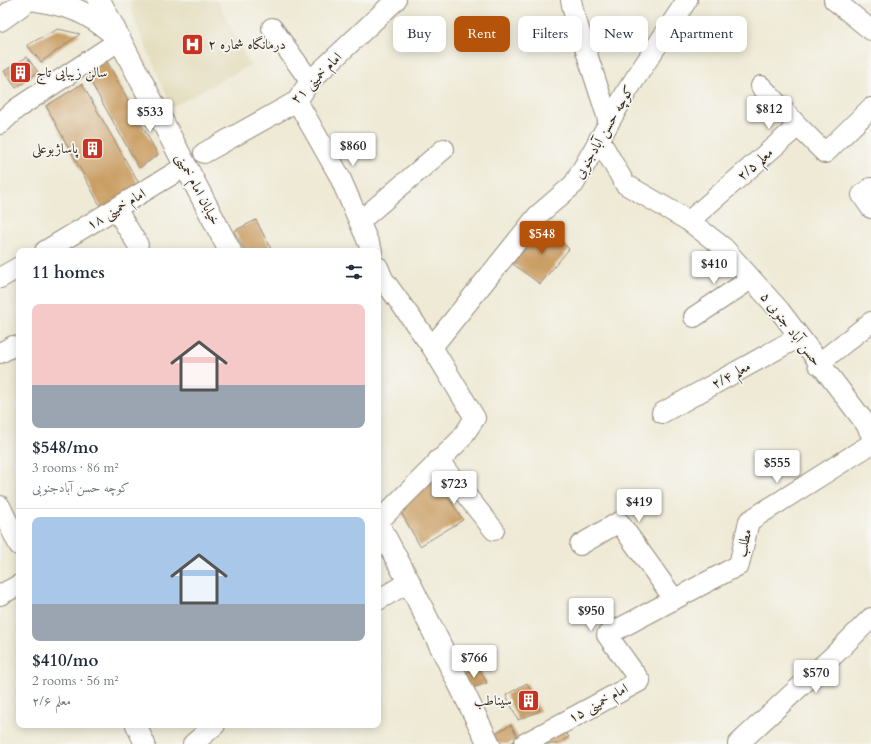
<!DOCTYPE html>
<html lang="en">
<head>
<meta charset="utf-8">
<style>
	:root { --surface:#fff; --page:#f6f6f7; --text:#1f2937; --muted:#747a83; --line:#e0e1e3; --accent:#b45309 }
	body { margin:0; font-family:Cardo,Amiri,serif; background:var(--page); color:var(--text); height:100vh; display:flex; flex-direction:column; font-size:15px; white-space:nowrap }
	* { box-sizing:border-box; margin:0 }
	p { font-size:13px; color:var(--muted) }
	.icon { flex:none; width:22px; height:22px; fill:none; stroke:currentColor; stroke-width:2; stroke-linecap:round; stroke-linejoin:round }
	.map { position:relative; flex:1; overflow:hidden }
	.details { position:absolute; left:16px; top:248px; width:365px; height:480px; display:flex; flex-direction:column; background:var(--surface); border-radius:8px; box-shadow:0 2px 10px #0003 }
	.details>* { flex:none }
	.hud { position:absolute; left:393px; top:16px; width:380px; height:36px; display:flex; gap:8px }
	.price { position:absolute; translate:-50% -34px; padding:0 9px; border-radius:4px; background:#fff; color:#222; font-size:13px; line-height:26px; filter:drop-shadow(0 1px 2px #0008) }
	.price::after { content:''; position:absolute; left:50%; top:24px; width:12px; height:9px; margin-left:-6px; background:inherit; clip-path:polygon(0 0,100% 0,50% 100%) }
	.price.selected { background:var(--accent); color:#fff }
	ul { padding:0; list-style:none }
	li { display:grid; align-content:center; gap:8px; height:212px; padding:0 16px }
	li+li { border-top:1px solid var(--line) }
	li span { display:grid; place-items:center; height:124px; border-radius:8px; color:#555 }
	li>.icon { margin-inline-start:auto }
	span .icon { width:72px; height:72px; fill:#fffc; stroke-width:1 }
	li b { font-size:17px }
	h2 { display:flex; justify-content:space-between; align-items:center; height:48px; padding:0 16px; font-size:17px }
	.pill { padding:0 14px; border-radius:8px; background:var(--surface); box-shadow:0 2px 10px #0003; font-size:14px; line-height:36px }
	.pill.selected { background:var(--accent); color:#fff }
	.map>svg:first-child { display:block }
</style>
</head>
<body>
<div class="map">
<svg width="871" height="744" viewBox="0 0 871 744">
	<rect width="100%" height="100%" fill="#f6f6f2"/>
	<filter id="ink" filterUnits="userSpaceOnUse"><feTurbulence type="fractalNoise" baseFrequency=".025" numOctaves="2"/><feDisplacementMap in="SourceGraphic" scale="8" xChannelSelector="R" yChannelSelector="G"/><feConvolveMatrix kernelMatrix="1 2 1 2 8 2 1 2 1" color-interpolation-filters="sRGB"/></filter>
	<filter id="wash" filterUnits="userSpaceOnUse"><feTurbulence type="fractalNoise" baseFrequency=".012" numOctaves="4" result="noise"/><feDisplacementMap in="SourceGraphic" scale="16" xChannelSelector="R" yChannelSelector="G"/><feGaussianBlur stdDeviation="0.9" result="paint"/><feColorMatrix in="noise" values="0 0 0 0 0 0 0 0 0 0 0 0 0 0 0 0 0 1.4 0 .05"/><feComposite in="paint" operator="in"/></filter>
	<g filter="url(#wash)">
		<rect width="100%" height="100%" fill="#efead6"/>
		<!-- built -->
		<path fill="#e3dbba" d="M130 0H217L250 65 172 107 135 22Z"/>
		<g id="blocks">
			<!-- building -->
			<g fill="#ca9f65">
				<path d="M58 29 80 34 41 62 27 45Z"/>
				<path d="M104 56 158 155 139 168 83 68Z"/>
				<path d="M27 57 38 72 16 88 4 71Z"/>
				<path d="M82 84 142 189 103 211 46 106Z"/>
				<path d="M256 220 272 251H245L234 231Z"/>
				<path d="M545 225 569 249 540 284 513 264Z"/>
				<path d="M431 471 463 520 420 546 398 507Z"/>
				<path d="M479 668 487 683 469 689 460 675Z"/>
				<path d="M527 683 540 711 518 720 506 695Z"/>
				<path d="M511 725 519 739 508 744H496L491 735Z"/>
				<path d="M562 727 569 737 557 744H530Z"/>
			</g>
		</g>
	</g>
	<g filter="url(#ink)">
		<use href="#blocks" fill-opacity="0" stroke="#958a7a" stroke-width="1"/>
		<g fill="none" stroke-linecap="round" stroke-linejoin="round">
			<defs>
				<g id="minor">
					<path d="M571 0 574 14 609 122"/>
					<path d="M834 0 871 30"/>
					<path d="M272 28 310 81"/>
					<path d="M761 86 798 126"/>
					<path d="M297 101 339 175 372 251"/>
					<path d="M0 124 16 109 120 40"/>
					<path d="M599 139 625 184 689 221 724 248 780 311 866 424 871 434"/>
					<path d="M204 153 297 101 310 81 396 0"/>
					<path d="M871 188 862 195 871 208"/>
					<path d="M116 209 138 245"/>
					<path d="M360 221 444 149"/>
					<path d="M689 221 798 126 825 153 871 108"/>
					<path d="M45 251 186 166"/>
					<path d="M378 267 383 279 432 347 475 418 461 439 378 522"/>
					<path d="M0 278 19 267"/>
					<path d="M694 317 751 279"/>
					<path d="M432 347 538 215 574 184 627 91 687 0"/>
					<path d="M0 353 13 346"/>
					<path d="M818 364 871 322"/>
					<path d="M662 413 799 337"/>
					<path d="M438 460 494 530"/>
					<path d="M0 506 19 545"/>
					<path d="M580 545 619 522 674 599"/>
					<path d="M0 595 19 585"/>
					<path d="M378 600 409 582"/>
					<path d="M136 725 145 744"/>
					<path d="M193 744 215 725"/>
					<path d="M524 744 640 681 607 635 739 565 749 521 871 444"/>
					<path d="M738 744 834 655 871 618"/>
				</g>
				<g id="major">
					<path d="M36 0C71 6 86 11 114 34"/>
					<path d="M99 0 230 251"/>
					<path d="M0 20 28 0"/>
					<path d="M378 524 409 582 489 744"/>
				</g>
			</defs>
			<!-- minor casing -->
			<use href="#minor" stroke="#958a7a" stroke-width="22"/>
			<!-- major casing -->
			<use href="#major" stroke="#958a7a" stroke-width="24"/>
			<!-- minor -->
			<use href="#minor" stroke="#fff" stroke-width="20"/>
			<!-- major -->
			<use href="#major" stroke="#fff" stroke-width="22"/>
		</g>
	</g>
	<!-- icons -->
	<defs>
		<symbol id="hospital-square" viewBox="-11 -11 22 22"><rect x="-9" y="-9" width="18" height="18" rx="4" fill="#c8321e" stroke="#f6f6f2"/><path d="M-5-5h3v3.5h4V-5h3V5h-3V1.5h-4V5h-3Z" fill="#fff"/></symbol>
		<symbol id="building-square" viewBox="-11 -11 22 22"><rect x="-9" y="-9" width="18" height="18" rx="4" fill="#c8321e" stroke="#f6f6f2"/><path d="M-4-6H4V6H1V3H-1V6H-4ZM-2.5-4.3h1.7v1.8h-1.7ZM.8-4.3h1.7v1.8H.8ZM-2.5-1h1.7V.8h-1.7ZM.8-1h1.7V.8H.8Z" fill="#fff"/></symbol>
	</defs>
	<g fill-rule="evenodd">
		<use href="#hospital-square" x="180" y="32" width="25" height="25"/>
		<use href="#building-square" x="8" y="60" width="25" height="25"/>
		<use href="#building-square" x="80" y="136" width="25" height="25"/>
		<use href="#building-square" x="516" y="688" width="25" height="25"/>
	</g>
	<g text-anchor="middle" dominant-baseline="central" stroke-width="3.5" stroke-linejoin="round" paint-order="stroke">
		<!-- poi labels -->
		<g font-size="14" fill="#3b2a1e" stroke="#f6f6f2" text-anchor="start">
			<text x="208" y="44">درمانگاه شماره ۲</text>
			<text x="36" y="72">سالن زیبایی تاج</text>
			<text x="78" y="148" text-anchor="end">پاساژبوعلی</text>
			<text x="512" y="700" text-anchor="end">سیناطب</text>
		</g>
		<!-- street labels -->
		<g font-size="14" fill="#3b2a1e" stroke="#f6f6f2">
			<text transform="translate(316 78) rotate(-45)">امام خمینی ۲۱</text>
			<text transform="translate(604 132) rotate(-60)">کوچه حسن آبادجنوبی</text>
			<text transform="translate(755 164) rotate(-41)">معلم ۲/۵</text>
			<text transform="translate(198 189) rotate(62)">خیابان امام خمینی</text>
			<text transform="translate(116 209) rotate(-31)">امام خمینی ۱۸</text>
			<text transform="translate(791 329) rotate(52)">حسن آباد جنوبی ۵</text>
			<text transform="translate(731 375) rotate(-29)">معلم ۲/۴</text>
			<text transform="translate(744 543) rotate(-77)">مطلب</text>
			<text transform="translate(598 703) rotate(-29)">امام خمینی ۱۵</text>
		</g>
	</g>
</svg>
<b class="price" style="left:769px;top:130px">$812</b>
<b class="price" style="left:150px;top:133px">$533</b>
<b class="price" style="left:353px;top:167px">$860</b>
<b class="price selected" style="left:542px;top:255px">$548</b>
<b class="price" style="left:714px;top:285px">$410</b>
<b class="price" style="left:777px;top:484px">$555</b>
<b class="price" style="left:454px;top:505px">$723</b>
<b class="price" style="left:639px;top:523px">$419</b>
<b class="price" style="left:591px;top:632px">$950</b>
<b class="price" style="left:474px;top:679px">$766</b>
<b class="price" style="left:816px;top:694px">$570</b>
<div class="hud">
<a class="pill">Buy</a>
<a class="pill selected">Rent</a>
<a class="pill">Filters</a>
<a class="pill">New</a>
<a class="pill">Apartment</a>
</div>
<section class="details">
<h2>11 homes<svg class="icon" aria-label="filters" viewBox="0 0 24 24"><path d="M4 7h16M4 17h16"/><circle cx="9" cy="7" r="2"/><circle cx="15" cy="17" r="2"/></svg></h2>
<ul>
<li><span style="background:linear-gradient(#f6c9c9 65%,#9aa5b1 0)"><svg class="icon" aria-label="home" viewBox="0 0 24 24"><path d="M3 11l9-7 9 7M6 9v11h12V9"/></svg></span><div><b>$548/mo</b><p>3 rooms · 86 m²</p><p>کوچه حسن آبادجنوبی</p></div></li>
<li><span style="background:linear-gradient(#a9c7e8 70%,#9aa5b1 0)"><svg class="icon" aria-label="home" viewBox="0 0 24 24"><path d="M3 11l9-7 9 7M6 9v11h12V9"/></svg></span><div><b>$410/mo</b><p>2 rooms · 56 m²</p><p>معلم ۲/۶</p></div></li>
</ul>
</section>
</div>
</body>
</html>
